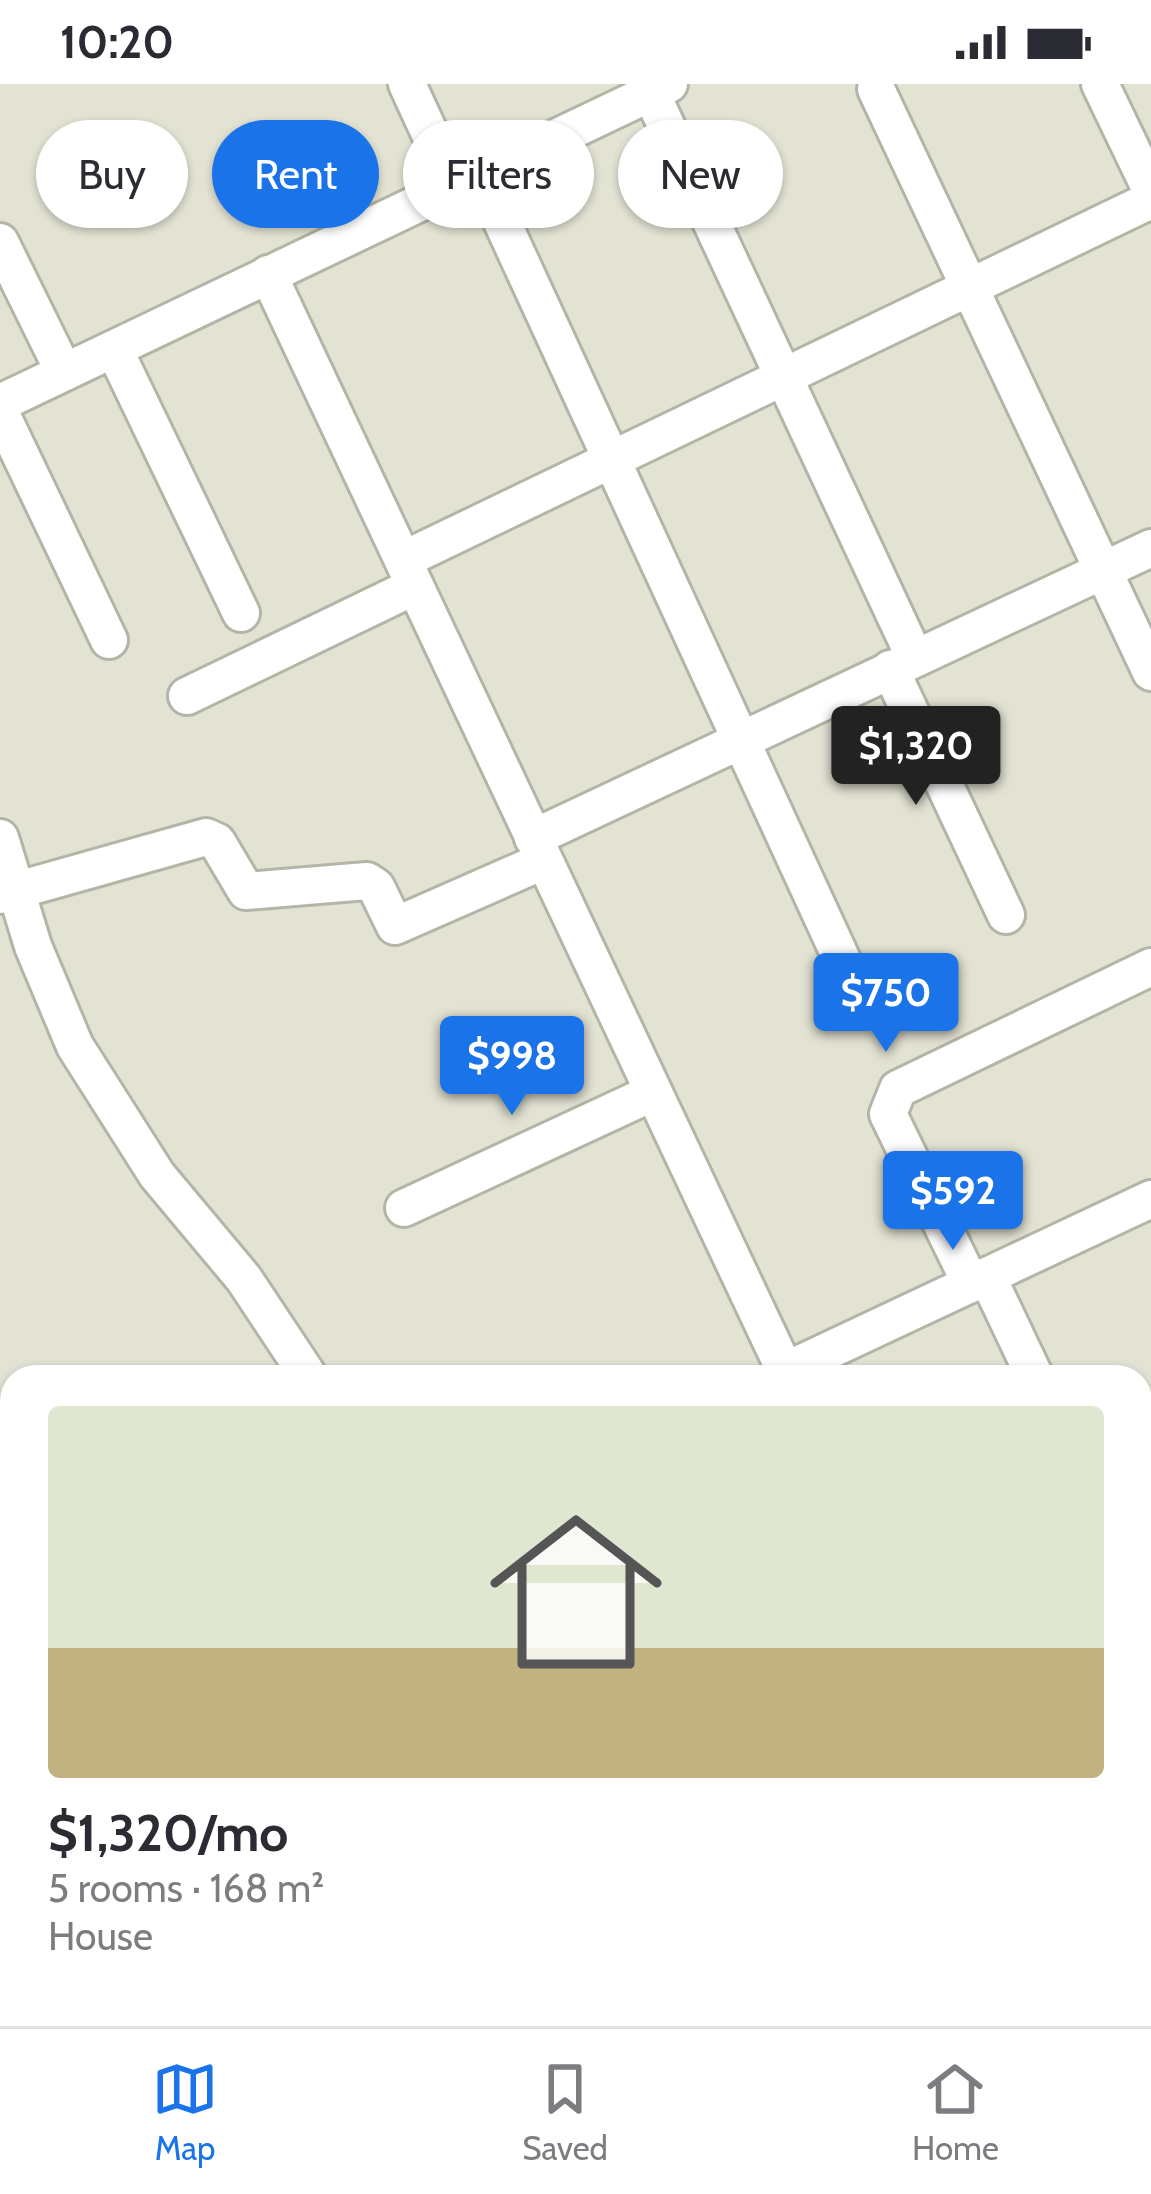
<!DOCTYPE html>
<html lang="en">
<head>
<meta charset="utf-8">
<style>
	:root { --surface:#fff; --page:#f2f2f3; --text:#2b2b33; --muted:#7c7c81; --line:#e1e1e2; --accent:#1a73e8 }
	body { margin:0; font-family:Cabin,sans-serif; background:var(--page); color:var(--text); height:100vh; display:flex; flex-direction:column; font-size:45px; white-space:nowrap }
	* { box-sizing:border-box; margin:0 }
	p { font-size:39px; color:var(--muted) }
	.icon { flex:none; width:66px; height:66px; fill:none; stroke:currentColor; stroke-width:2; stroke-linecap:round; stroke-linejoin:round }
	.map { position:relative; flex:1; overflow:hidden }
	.sheet { position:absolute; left:0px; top:1281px; width:1152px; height:663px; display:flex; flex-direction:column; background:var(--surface); border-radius:36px 36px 0 0; box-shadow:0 3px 9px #0004 }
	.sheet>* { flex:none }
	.guide { position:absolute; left:36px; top:36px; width:1080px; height:108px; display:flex; gap:24px }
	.price { position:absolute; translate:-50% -102px; padding:0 27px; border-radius:12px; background:var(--accent); color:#fff; font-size:39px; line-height:78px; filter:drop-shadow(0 3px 6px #0008) }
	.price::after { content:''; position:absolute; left:50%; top:72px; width:36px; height:27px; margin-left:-18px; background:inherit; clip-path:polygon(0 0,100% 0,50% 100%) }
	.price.active { background:#222; color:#fff }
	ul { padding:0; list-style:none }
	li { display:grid; align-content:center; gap:24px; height:636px; padding:0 48px }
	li+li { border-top:3px solid var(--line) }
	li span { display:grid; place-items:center; height:372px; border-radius:12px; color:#555 }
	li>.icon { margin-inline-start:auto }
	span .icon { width:216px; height:216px; fill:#fffc; stroke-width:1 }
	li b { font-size:51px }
	.pill { padding:0 42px; border-radius:54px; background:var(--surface); box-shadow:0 3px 9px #0004; font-size:42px; line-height:108px }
	.pill.active { background:var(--accent); color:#fff }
	.status { display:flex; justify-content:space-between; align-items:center; height:84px; padding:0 60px; background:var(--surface); direction:ltr }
	.status svg { height:33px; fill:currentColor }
	.dock { display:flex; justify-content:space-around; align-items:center; height:168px; border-top:3px solid var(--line); background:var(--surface); font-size:33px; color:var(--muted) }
	.dock a { display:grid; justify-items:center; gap:6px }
	.dock .active { color:var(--accent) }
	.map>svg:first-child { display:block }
</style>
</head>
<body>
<div class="status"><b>10:20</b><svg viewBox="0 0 49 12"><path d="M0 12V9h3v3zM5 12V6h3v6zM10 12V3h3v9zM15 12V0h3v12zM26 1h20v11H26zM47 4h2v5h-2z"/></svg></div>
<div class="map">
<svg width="1151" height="1942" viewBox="0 0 1151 1942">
	<rect width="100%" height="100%" fill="#e3e3d4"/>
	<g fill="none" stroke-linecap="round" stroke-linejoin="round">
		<defs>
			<g id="street">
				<path d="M407 0 454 102"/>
				<path d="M1100 0 1151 106"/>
				<path d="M876 5 1151 588"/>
				<path d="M651 9 915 574"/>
				<path d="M480 90 860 915"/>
				<path d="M0 158 64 288"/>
				<path d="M268 190 788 1293"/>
				<path d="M114 265 241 529"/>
				<path d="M0 319 669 0"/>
				<path d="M0 328 109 556"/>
				<path d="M403 476 1151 116"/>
				<path d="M890 585 1006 831"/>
				<path d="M187 612 415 502"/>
				<path d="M0 754 33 862 75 962 157 1091 244 1195 309 1293"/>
				<path d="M533 754 1151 464"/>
				<path d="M0 811 206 753 217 758 246 807 367 797 376 803 395 842 543 777"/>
				<path d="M404 1124 652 1009"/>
				<path d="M987 1192 1035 1293"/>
				<path d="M971 1200 888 1030 898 1005 1151 883"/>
				<path d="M785 1287 1151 1115"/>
				<path d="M1140 1378 1151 1373"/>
				<path d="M1140 1484 1151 1478"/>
				<path d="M1140 1654 1151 1677"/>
				<path d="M763 1932 767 1942"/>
				<path d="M1079 1932 1084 1942"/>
			</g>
		</defs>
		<!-- street casing -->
		<use href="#street" stroke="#b5b5a7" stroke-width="42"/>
		<!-- street -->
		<use href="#street" stroke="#fff" stroke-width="36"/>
	</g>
</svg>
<b class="price active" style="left:916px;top:724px">$1,320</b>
<b class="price" style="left:886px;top:971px">$750</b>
<b class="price" style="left:512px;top:1034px">$998</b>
<b class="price" style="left:953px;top:1169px">$592</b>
<div class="guide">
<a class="pill">Buy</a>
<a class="pill active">Rent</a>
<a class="pill">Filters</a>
<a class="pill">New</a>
</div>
<section class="sheet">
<ul>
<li><span style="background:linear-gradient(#dfe7d0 65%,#c2b280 0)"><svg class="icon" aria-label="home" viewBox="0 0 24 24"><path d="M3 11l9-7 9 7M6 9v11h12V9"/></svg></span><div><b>$1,320/mo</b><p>5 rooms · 168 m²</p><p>House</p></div></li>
</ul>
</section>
</div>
<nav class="dock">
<a class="active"><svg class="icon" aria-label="map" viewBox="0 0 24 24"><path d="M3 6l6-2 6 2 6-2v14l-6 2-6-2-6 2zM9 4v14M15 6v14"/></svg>Map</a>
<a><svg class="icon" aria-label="saved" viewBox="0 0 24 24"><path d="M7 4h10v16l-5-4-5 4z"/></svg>Saved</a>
<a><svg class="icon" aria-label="home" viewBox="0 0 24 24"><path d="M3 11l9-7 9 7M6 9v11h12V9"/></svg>Home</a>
</nav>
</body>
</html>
